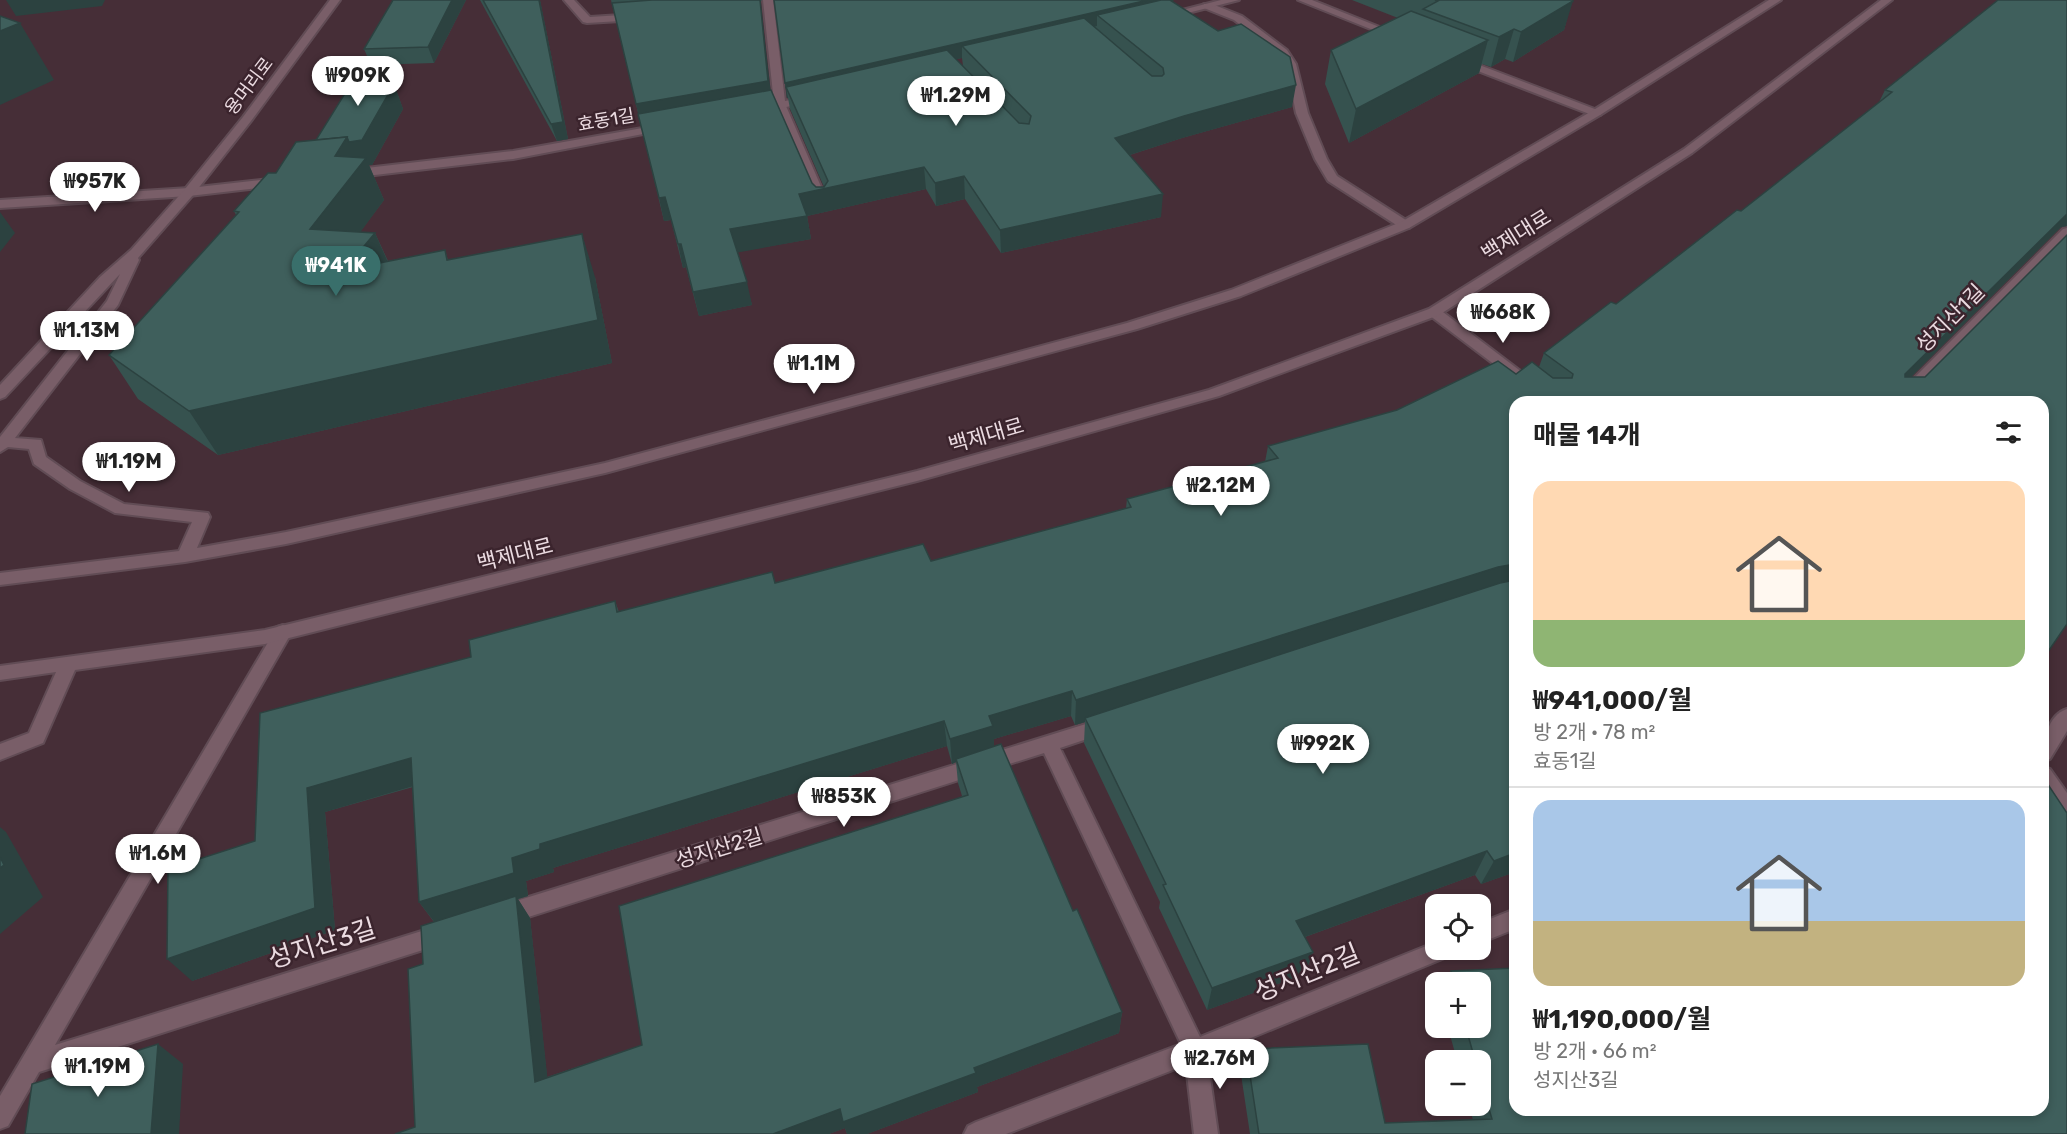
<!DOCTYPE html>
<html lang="ko">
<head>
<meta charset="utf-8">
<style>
	:root { --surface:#fff; --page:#f6f6f6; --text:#222; --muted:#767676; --line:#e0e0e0; --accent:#396f6b }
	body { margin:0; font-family:Rubik,"Noto Sans KR",sans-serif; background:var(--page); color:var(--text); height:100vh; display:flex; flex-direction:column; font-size:22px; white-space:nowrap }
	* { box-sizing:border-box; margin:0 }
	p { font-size:20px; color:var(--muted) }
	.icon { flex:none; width:33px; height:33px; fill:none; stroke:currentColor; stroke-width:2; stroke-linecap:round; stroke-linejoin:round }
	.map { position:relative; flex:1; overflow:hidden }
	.drawer { position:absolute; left:1509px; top:396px; width:540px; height:720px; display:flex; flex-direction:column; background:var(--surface); border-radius:18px; box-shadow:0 3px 9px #0003 }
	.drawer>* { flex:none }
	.controls { position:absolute; left:1425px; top:894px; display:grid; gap:12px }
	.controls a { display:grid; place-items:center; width:66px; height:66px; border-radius:12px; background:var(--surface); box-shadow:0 3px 9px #0003; font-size:30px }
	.price { position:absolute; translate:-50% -51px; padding:0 14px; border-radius:21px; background:#fff; color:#222; font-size:20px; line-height:39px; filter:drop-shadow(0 2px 3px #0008) }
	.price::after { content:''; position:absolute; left:50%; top:36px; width:18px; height:14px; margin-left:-9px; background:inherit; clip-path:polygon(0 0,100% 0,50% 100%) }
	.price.current { background:var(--accent); color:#fff }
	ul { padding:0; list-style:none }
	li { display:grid; align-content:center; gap:12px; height:318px; padding:0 24px }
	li+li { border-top:2px solid var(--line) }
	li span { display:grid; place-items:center; height:186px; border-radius:18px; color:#555 }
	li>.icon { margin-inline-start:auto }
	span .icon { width:108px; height:108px; fill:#fffc; stroke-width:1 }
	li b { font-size:26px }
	h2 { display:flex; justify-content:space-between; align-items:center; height:72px; padding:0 24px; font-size:26px }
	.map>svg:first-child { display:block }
</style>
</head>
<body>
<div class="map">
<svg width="2067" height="1134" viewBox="0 0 2067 1134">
	<rect width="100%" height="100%" fill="#462e37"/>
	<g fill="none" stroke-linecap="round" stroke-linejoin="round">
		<defs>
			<g id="pedestrian">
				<path d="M564 0H574L590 17 637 14 642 17 637 20 587 23 583 22Z"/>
				<path d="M1204 4H1212L1242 16 1287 50 1296 64 1308 113 1327 159 1337 176 1409 222 1411 225 1409 228H1401L1328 181 1315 159 1296 113 1286 64 1279 54 1234 20 1204 8Z"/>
				<path d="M780 103 786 106 829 205 827 208H819L817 205 774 106Z"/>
			</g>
			<g id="minor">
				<path d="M763 0H773L785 101 809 96 815 99 813 101 755 114 749 111 751 109 774 103Z"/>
				<path d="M1221 0H1239L1164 19 1159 16Z"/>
				<path d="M1298 0H1312L1402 36 1393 38Z"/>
				<path d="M1461 58 1600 111 1602 113 1600 115H1592L1457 63 1456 61Z"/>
				<path d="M665 124 671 127 669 129 513 159 349 178 343 174 349 170 513 151Z"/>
				<path d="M279 178 285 182 283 185 189 196 0 208V200L189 188Z"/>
				<path d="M2067 228V239L1906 402H1890L2063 229Z"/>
				<path d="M1434 308 1439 309 1561 402H1544L1429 315 1427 312Z"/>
				<path d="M283 625 289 627 292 632 289 637 55 1045 441 925 448 928 451 935 448 942 39 1072 8 1126 0 1129V1096L277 627Z"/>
				<path d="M2067 709V731L2050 759 2043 761C2043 743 2047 715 2067 709Z"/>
				<path d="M1105 718 1111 721 1114 726 1111 731 1060 748 1200 1037 1436 942V950H1450L1447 957 1207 1056 1218 1134H1194L1186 1065 1006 1134H964L968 1126 976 1122 1181 1044 1044 753 503 925 496 922 493 915 496 908 503 905Z"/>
				<path d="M2043 767 2050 769 2067 793V816C2047 809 2043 786 2043 767Z"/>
				<path d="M1515 909V929L1480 943V923Z"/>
			</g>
			<g id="tertiary">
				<path d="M330 0H340L251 121 193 195 138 258 139 260 118 305 15 438 41 440 46 457 80 481 124 504 208 513 210 517 197 548 286 532 605 463 1127 323 1231 290 1401 222 1592 111 1769 0H1781L1600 115 1409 228 1241 296 1137 329 605 473 286 544 185 562 0 585V573L179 551 192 522 115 513 70 489 34 464 29 449 8 447 0 452V437L107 301 120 274 5 397 0 399V385L100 277 131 250 185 189 243 117Z"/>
				<path d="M1881 0H1892L1692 153 1439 315 1219 396 917 481 265 644 75 670 43 743 0 760V744L29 733 56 672 0 680V666L265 630 917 471 1209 390 1429 309 1684 149Z"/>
			</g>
		</defs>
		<!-- pedestrian casing -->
		<use href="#pedestrian" stroke="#614c55" stroke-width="4"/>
		<!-- minor casing -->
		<use href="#minor" stroke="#614c55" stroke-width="4"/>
		<!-- tertiary casing -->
		<use href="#tertiary" stroke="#614c55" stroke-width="4"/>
		<!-- pedestrian -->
		<use href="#pedestrian" fill="#795e68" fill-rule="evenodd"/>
		<!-- minor -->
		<use href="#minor" fill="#795e68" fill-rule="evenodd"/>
		<!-- tertiary -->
		<use href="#tertiary" fill="#795e68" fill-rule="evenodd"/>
	</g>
	<!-- wall -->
	<g fill="#36524f" fill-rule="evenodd">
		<path d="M393 0H466L434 63 371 65 364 49Z"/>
		<path d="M480 0H540L568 139 557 141Z"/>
		<path d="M611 0H762L760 2 770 90 812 183 816 187H824L790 109 788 98H787L774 0 1172 2 1292 107 1182 138 1130 155 1161 217 1001 253 965 199 936 206 926 189 807 216 811 239 737 252 752 305 699 316 686 267 683 268 671 220 664 221ZM962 58 963 66 956 59Z"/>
		<path d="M1352 0H1572L1564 30 1513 62 1505 59 1491 67 1482 64 1479 73 1349 143 1325 84 1331 50 1398 18Z"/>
		<path d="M2067 0V226L2061 227 1911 377 2043 402H1515V872L1481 884 1475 875 1305 937 1313 952 1305 974 1207 1010 1159 908 1160 902 1084 743 1085 722 1075 725 1071 716 994 739V747L1122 1012 1119 1033 977 1087 978 1092 867 1134H847L845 1128 829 1134H395L415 1127 423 964 434 922 419 902 413 787 325 812 335 930 192 981 255 841 471 657 615 601 619 612 775 583 931 561 1126 508 1127 499 1265 462 1268 446 1397 410 1539 367 1544 353 1616 304 1741 211 1878 104 1885 90ZM947 746 952 764 956 762 958 783 962 796 642 1045 547 1077 530 918 518 899 528 896 526 881 554 872 553 868Z"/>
		<path d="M394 84 403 109 372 165H369L384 200 360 232 375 233 388 261 445 250 448 260 595 277 612 363 218 455 138 399 109 355 236 215 234 211 276 173 316 140Z"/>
		<path d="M1451 971 2067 1134H1250L1240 1068 1246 1049 1385 1123 1473 1120 1469 1106H1480V1060H1457L1448 1028H1480V982H1444Z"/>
	</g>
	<!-- shaded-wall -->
	<g fill="#2c4240">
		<path d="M6 0H105L102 6 16 16Z"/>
		<path d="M452 0H466L434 63 428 47Z"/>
		<path d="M539 0H540L568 139 557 141 551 124Z"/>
		<path d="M760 0 772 102 641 126 636 104Z"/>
		<path d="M1148 0H1174L1163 11 1097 15V26L971 56 962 46V58L791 97 786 87 788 98H787L785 83Z"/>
		<path d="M1573 1 1564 30 1513 62 1521 32Z"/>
		<path d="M20 23 54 80 0 105V31Z"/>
		<path d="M1514 29 1505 59 1491 67 1499 37Z"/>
		<path d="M1488 40 1479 73 1349 143 1356 109Z"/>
		<path d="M394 84 403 109 372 165H369L384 200 331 272 310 229 324 170 347 137Z"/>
		<path d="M1296 85 1292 107 1182 138 1114 160 1115 138 1184 116Z"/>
		<path d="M924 167 926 189 807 216 811 239 735 253 730 229 799 194Z"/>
		<path d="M964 176 965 199 936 206 935 183Z"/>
		<path d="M1163 194 1161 217 1001 253 1000 230Z"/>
		<path d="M665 197 671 220 664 221 659 198Z"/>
		<path d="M0 212 15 233 0 252Z"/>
		<path d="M2067 214V226L2061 227 1888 400 1905 374Z"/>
		<path d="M375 233 394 276 344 270Z"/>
		<path d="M582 234 595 277 612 363 218 455 189 411Z"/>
		<path d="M678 244H681L686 267 683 268Z"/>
		<path d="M747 282 752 305 699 316 693 292Z"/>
		<path d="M1515 564V588L1085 718V722L1075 725 1076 700 1498 567Z"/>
		<path d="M1072 691 1071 716 994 739V751L956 759V762L952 764 950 739 989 716Z"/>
		<path d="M944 721 947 746 553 868 554 872 526 881 528 896 518 899 530 918 550 1101 535 1082 436 924 419 902 540 844Z"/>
		<path d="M411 758 427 782 325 812 335 930 192 981 167 959 307 788Z"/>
		<path d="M0 827 6 832 43 897 0 934Z"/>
		<path d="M1487 851 1475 875 1288 943 1296 921Z"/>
		<path d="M1515 853V872L1481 884 1494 861Z"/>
		<path d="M1313 952 1305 974 1207 1010 1212 988Z"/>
		<path d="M1122 1012 1119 1033 977 1087 978 1092 867 1134H847L845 1128 829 1134H773L840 1109 974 1068Z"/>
		<path d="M158 1044 183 1064 179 1134H151Z"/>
	</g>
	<!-- building -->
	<g fill="#3f5f5c" stroke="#2c4240" stroke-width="1.5">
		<path d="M393 0H452L428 47 364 49Z"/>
		<path d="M483 0H539L563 122 551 124Z"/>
		<path d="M652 0H760L768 81 636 104 612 3Z"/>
		<path d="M774 0H1148L785 83Z"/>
		<path d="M1161 0H1170L1218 31 1241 24 1290 57 1296 85 1184 116 1115 138 1163 194 1000 230 964 176 935 183 924 167 799 194 807 216 730 229 747 282 693 292 681 244H678L665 197 659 198 638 114 771 90 812 183 816 187H824L828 181 786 87 947 50 1019 123 1029 124 1031 116 962 46 1084 18 1152 76H1162L1164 74 1163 68 1097 15Z"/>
		<path d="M1435 0H1572L1573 1 1521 32 1514 29 1499 37 1423 9 1438 1Z"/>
		<path d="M1998 0H2067V214L1905 374V377H1925L2067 235V624L2043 659V402H1515V564L1498 567 1076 700 1072 691 989 716 993 726 950 739 944 721 540 844V849L512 858 514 873 419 902 411 758 307 788 315 908 167 959 168 869 255 841 260 713 471 657 469 640 615 601 617 612 772 572 775 583 923 544 931 561 1131 507 1127 499 1278 458 1268 446 1397 410 1498 361 1516 374 1532 362 1553 378H1572L1573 374 1544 353 1611 302 1616 304 1737 210 1741 211 1892 92 1885 90Z"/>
		<path d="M1411 11 1488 40 1356 109 1331 50Z"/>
		<path d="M0 16 20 23 0 31Z"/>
		<path d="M362 66 394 84 362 140 349 142 347 137 316 140Z"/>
		<path d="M347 137 335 156 366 158 310 229 375 233 344 270 445 250 447 260 582 234 598 320 189 411 109 355 239 212 234 211 268 173H276L296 142Z"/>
		<path d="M1515 580V853L1494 861 1487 851 1296 921 1313 952 1212 988 1163 885 1166 884 1085 718 1500 583Z"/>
		<path d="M1001 744 1073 911 1077 909 1122 1012 974 1068 976 1073 843 1122 840 1109 773 1134H395L415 1127 408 969 423 964 421 926 516 896 535 1082 642 1045 619 906 968 795 956 759Z"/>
		<path d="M2043 777 2067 813V1134H1259L1246 1049 1368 1044 1385 1123 1492 1119 1480 1079V1060H1475L1466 1028H1480V982H1454L1451 971 1515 968V1110H2043Z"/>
		<path d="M0 857 4 865 0 868Z"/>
		<path d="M158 1044 151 1134H25L32 1084Z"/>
	</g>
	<g text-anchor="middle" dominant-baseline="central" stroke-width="5" stroke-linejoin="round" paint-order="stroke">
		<!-- far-street labels -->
		<g font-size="18" fill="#ebdbe1" stroke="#3b242d">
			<text transform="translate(249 86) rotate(-53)">용머리로</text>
			<text transform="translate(606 120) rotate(-10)">효동1길</text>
		</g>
		<!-- street labels -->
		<g font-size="21" fill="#ebdbe1" stroke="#3b242d">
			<text transform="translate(1516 235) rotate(-32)">백제대로</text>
			<text transform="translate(1950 318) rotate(-45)">성지산1길</text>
			<text transform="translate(986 435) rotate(-16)">백제대로</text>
			<text transform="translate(515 554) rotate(-14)">백제대로</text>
			<text transform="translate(719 848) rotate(-17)">성지산2길</text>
		</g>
		<!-- near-street labels -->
		<g font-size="26" fill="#ebdbe1" stroke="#3b242d">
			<text transform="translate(322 944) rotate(-17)">성지산3길</text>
			<text transform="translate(1307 973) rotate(-22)">성지산2길</text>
		</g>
	</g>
</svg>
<div class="controls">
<a><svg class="icon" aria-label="locate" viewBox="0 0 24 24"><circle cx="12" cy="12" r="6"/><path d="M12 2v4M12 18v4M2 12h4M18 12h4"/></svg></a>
<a>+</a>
<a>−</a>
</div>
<b class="price" style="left:358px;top:107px">₩909K</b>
<b class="price" style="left:956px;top:127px">₩1.29M</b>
<b class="price" style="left:95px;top:213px">₩957K</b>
<b class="price current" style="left:336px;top:297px">₩941K</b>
<b class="price" style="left:1503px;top:344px">₩668K</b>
<b class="price" style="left:87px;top:362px">₩1.13M</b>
<b class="price" style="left:814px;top:395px">₩1.1M</b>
<b class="price" style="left:129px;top:493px">₩1.19M</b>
<b class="price" style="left:1221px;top:517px">₩2.12M</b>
<b class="price" style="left:1323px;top:775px">₩992K</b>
<b class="price" style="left:844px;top:828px">₩853K</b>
<b class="price" style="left:158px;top:885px">₩1.6M</b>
<b class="price" style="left:1220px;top:1090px">₩2.76M</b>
<b class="price" style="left:98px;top:1098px">₩1.19M</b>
<section class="drawer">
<h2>매물 14개<svg class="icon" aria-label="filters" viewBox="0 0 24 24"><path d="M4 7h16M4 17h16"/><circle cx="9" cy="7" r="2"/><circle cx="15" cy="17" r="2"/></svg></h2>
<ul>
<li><span style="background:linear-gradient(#ffd9b3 75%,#8fb573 0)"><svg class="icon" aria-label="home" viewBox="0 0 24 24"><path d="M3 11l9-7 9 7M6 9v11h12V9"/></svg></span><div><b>₩941,000/월</b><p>방 2개 · 78 m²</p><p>효동1길</p></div></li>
<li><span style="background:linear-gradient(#a9c7e8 65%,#c2b280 0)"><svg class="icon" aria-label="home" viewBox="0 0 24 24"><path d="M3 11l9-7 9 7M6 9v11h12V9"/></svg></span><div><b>₩1,190,000/월</b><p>방 2개 · 66 m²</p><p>성지산3길</p></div></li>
</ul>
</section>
</div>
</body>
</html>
